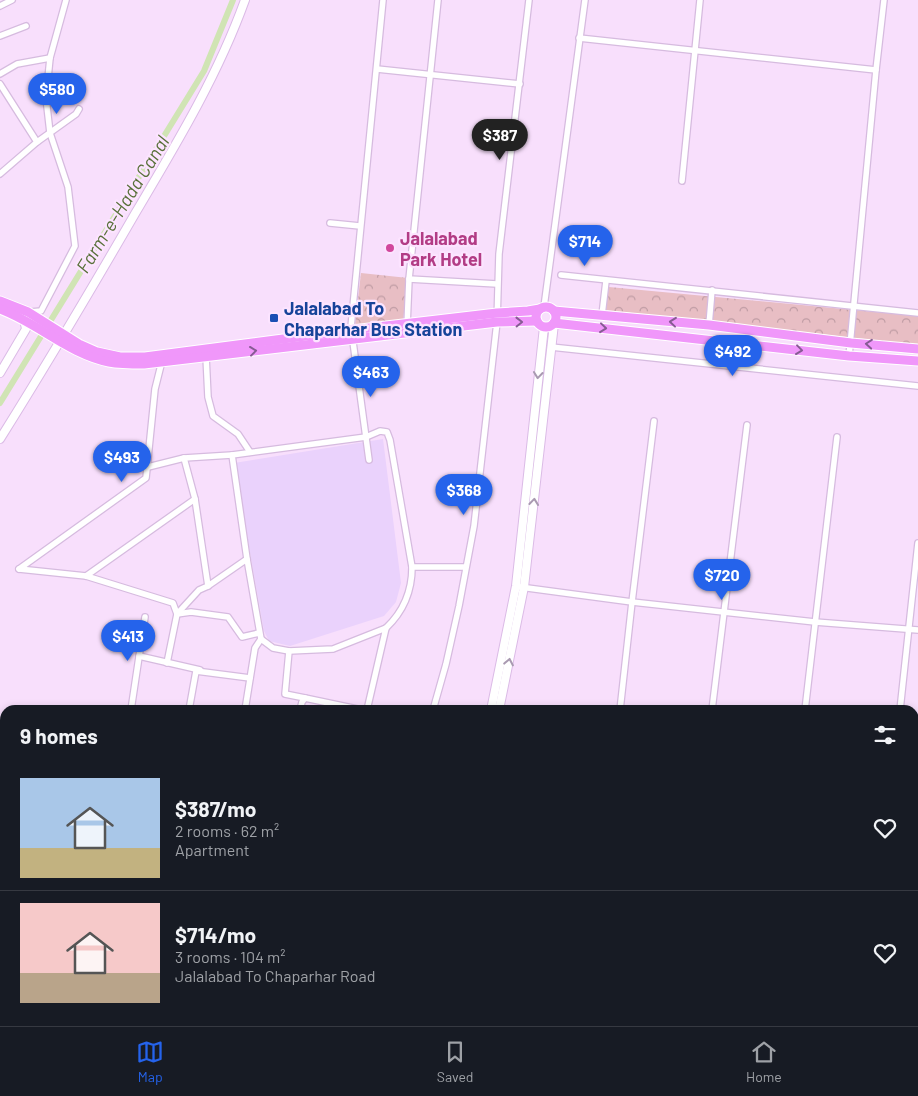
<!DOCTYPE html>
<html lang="en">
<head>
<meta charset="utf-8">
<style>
	:root { --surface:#171b24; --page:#20242c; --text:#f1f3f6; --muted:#9ea1a6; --line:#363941; --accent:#2563eb }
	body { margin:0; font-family:Barlow,sans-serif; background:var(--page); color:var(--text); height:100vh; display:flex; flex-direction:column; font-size:19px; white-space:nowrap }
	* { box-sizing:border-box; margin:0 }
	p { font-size:16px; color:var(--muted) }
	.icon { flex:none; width:28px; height:28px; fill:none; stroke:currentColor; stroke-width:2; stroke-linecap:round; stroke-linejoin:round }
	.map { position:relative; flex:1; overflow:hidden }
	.drawer { position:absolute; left:0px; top:705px; width:919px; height:321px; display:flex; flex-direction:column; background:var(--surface); border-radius:15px 15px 0 0; box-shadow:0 2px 8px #0003 }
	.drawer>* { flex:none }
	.price { position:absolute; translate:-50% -42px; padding:0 11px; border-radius:18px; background:var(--accent); color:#fff; font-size:16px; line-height:32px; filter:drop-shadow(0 1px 2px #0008) }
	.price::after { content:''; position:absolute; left:50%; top:30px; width:15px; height:11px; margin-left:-8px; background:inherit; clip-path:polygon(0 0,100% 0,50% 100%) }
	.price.active { background:#222; color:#fff }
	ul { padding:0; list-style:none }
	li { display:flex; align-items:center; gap:15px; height:125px; padding:0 20px }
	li+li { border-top:1px solid var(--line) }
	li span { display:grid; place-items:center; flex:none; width:140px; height:100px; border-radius:0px; color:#555 }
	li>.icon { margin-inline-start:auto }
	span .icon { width:60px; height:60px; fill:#fffc; stroke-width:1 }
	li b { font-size:21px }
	h2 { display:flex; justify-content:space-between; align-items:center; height:60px; padding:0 20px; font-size:21px }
	.tab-bar { display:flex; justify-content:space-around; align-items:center; height:70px; border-top:1px solid var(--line); background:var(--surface); font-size:14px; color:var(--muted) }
	.tab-bar a { display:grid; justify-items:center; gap:2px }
	.tab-bar .active { color:var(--accent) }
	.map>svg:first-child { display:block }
</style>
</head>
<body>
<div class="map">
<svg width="918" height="1026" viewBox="0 0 918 1026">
	<defs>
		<pattern id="park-crowns" width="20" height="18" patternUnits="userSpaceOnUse" patternTransform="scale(1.25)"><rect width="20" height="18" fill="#e8bec4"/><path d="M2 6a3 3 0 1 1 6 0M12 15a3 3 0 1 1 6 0" fill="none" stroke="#bf9ca4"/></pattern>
	</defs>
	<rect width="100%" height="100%" fill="#f8dffc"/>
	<!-- commercial -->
	<path fill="#ead2fc" d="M383 439 401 583 396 602 384 616 290 646 269 641 264 631 234 463Z"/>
	<!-- park -->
	<g fill="url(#park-crowns)">
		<path d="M361 273 408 278 403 321 355 325Z"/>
		<path d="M609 287 918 316V345L605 310Z"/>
	</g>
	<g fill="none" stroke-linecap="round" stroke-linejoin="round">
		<!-- canal -->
		<path stroke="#d0e4b4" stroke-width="6" d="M0 403 204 71 233 0"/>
		<defs>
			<g id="street">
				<path d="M0 6 12 0"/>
				<path d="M0 36 26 26"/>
				<path d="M579 38 876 70 849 356"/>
				<path d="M377 69 520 84"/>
				<path d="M876 70 884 0"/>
				<path d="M0 74 17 64 50 58"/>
				<path d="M0 84 37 142"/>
				<path d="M0 174 37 142 76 114 79 109"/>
				<path d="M682 181 700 0"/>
				<path d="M330 223 360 226"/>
				<path d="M561 275 918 313"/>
				<path d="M409 279 497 284"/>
				<path d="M544 307 585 0"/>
				<path d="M30 312 41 311 75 246 68 187 50 133 46 98 50 58 66 0"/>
				<path d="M602 315 606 281"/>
				<path d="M709 325 712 290"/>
				<path d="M407 326 409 279 438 0"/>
				<path d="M551 347 918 386"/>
				<path d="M206 356 208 397 213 416 238 434 250 452"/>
				<path d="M369 460 351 327 383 0"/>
				<path d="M148 467 184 458 232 455"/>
				<path d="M195 499 208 586"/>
				<path d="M412 567H465"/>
				<path d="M19 569 146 478 155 389 162 361"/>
				<path d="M19 569 86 576 173 603 177 614 191 612 228 617 242 637 259 633"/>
				<path d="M86 576 195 499 184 458"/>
				<path d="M520 587 632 602 815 622 918 630"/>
				<path d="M261 639 273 648 289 651 333 649 386 628 367 710"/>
				<path d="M289 651 285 694 305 698 302 702 300 710"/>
				<path d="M139 656 200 670"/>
				<path d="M167 663 177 614 199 590 208 586 247 559"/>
				<path d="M305 698 362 710"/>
				<path d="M131 710 145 617"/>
				<path d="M189 710 196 671 250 678"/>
				<path d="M245 710 255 648 261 639 247 559 232 455 366 437 380 431 387 432 390 440 412 567C412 591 404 611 386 628"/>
				<path d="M433 710 446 664 459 606 474 526 497 322 499 254 529 0"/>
				<path d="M620 710 632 602 654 421"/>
				<path d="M712 710 747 425"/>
				<path d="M805 710 837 437"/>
				<path d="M900 710 918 543"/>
				<path d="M914 887H918"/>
				<path d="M0 919 2 920 5 941"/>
				<path d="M0 1002 5 1006"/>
				<path d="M26 1021 33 1026"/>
				<path d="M161 1021 162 1026"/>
				<path d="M51 1026 52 1021"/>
				<path d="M255 1026 256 1021"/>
				<path d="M327 1026 328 1021"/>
				<path d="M490 1026 491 1021"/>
				<path d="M585 1026V1021"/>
				<path d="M679 1026V1021"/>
				<path d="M768 1026V1021"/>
				<path d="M873 1026 874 1021"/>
			</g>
			<g id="secondary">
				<path d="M0 373 26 329 24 319 25 316"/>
				<path d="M0 439C47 364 92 288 136 212 177 143 218 75 245 0"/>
				<path d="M491 710 516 586 544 327"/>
				<path d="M499 710 524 587 554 324"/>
				<path d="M422 1026 424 1021"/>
				<path d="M430 1026 431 1021"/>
			</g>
			<g id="primary">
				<path d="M0 301 28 312 79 344 97 352 120 357H145L352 330 497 313 528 311 540 309"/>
				<circle cx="546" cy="317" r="10"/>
				<path d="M0 309C38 323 69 354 109 362 120 364 132 364 144 364L497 322 537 321"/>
				<path d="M554 311 709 325 851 343 918 349"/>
				<path d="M554 323 849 356 918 361"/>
			</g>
		</defs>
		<!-- street casing -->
		<use href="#street" stroke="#d6bbdf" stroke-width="8"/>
		<!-- secondary casing -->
		<use href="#secondary" stroke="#dbbbe6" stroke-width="10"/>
		<!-- primary casing -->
		<use href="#primary" stroke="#fff" stroke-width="11"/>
		<!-- street -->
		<use href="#street" stroke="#fff" stroke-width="5.5"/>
		<!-- secondary -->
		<use href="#secondary" stroke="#fff" stroke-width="8"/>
		<!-- primary -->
		<use href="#primary" stroke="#f097fa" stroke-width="9"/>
	</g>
	<!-- one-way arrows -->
	<defs><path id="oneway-chevron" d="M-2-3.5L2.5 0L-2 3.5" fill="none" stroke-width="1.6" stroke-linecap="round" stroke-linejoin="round" transform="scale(1.25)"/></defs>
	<g stroke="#865b93">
		<use href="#oneway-chevron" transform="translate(519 322) rotate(-1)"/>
		<use href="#oneway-chevron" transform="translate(673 322) rotate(-174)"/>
		<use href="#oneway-chevron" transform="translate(603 328) rotate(6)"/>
		<use href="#oneway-chevron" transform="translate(869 344) rotate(-175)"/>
		<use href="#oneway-chevron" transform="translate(799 350) rotate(7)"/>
		<use href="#oneway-chevron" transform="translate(253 351) rotate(-7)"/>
	</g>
	<g stroke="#a99ab1">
		<use href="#oneway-chevron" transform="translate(538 375) rotate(96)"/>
		<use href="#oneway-chevron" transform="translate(534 502) rotate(-84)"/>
		<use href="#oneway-chevron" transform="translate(509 662) rotate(-79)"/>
	</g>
	<!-- markers -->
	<circle fill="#d1479c" stroke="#fce4ff" stroke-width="2" cx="390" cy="248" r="5"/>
	<rect fill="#1a4fb4" stroke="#fce4ff" stroke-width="2" x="269" y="313" width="10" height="10" rx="2.5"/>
	<g text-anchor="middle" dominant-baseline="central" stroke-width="4.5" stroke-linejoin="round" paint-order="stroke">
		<!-- hotel labels -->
		<g font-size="18" font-weight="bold" fill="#b23c85" stroke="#fce4ff" text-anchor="start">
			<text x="400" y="238">Jalalabad<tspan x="400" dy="21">Park Hotel</tspan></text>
		</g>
		<!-- transit labels -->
		<g font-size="18" font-weight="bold" fill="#164399" stroke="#fce4ff" text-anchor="start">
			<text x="284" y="308">Jalalabad To<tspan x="284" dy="21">Chaparhar Bus Station</tspan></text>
		</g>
		<!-- water labels -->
		<g font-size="19" font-style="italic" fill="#587039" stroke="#fce4ff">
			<text transform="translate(122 204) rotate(-58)">Farm-e-Hada Canal</text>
		</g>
	</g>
</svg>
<b class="price" style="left:57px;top:115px">$580</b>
<b class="price active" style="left:500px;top:161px">$387</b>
<b class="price" style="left:585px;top:267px">$714</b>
<b class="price" style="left:733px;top:377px">$492</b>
<b class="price" style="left:371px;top:398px">$463</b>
<b class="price" style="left:122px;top:483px">$493</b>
<b class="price" style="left:464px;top:516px">$368</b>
<b class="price" style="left:722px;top:601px">$720</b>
<b class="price" style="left:128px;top:662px">$413</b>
<section class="drawer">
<h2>9 homes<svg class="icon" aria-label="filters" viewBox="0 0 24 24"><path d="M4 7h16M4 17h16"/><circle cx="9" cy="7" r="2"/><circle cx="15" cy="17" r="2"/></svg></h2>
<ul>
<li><span style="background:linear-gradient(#a9c7e8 70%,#c2b280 0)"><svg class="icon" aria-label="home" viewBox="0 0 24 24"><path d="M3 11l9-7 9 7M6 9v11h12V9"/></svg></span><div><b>$387/mo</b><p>2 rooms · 62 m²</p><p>Apartment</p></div><svg class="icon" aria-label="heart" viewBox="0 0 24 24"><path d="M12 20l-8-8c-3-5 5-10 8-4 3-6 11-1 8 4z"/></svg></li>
<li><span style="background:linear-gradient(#f6c9c9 70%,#b9a48a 0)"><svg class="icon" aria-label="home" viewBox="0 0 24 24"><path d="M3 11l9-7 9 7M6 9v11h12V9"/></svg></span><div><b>$714/mo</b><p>3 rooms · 104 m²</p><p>Jalalabad To Chaparhar Road</p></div><svg class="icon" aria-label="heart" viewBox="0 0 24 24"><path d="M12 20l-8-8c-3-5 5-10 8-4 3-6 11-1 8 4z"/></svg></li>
</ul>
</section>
</div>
<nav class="tab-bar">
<a class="active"><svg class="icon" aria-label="map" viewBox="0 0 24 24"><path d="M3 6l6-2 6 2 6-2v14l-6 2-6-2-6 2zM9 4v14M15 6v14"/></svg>Map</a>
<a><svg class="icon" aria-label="saved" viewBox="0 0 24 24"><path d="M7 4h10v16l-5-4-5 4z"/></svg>Saved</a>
<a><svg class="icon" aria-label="home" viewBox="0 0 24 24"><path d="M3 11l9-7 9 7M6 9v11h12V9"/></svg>Home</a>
</nav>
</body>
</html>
